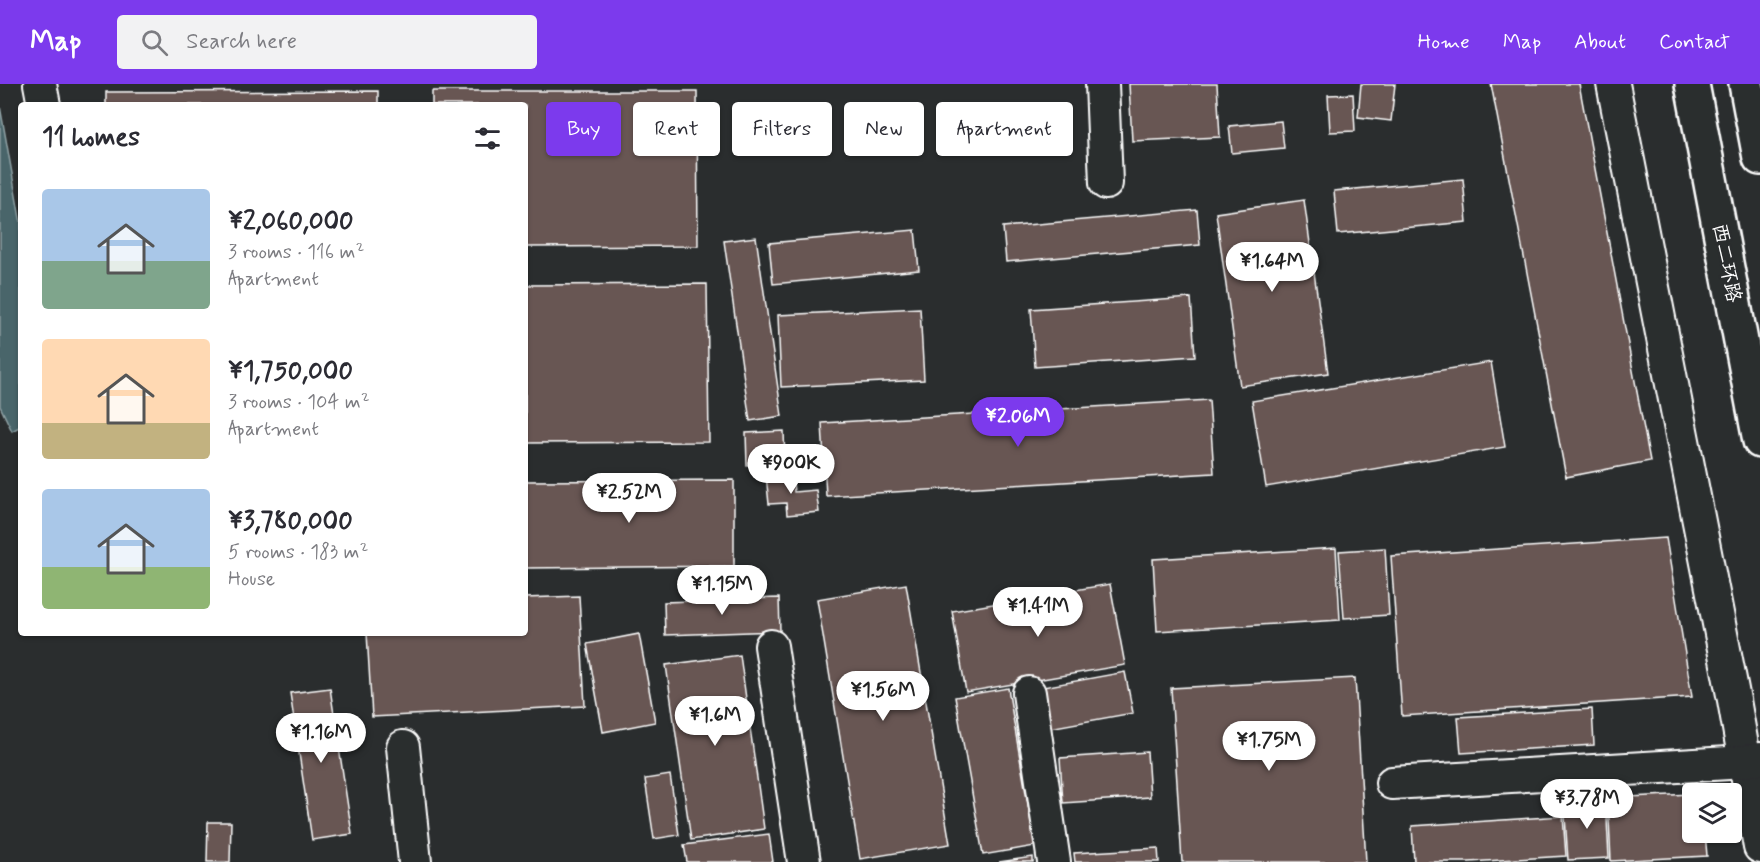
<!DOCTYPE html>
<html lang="en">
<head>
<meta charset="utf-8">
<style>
	:root { --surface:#fff; --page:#f2f2f3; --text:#2b2b33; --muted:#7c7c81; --accent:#7c3aed }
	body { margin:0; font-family:Mynerve,"LXGW WenKai TC",sans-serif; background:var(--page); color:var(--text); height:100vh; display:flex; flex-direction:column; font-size:22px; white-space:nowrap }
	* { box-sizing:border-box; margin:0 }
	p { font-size:20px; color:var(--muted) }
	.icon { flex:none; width:33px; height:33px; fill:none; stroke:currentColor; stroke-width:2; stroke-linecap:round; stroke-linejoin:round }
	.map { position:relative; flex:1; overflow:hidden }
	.drawer { position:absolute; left:18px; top:18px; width:510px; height:534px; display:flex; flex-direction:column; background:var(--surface); border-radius:6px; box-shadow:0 2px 4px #0004 }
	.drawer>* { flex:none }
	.top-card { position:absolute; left:546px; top:18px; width:570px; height:54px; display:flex; gap:12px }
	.fabs { position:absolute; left:1682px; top:699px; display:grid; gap:12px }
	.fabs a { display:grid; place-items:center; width:60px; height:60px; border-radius:6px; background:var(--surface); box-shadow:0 2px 4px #0004; font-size:30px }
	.price { position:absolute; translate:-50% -51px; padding:0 14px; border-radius:21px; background:#fff; color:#222; font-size:20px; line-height:39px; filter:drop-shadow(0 2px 3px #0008) }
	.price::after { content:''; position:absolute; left:50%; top:36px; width:18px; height:14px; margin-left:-9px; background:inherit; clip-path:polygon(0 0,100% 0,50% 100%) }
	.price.active { background:var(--accent); color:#fff }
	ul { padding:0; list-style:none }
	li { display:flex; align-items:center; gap:18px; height:150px; padding:0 24px }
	li span { display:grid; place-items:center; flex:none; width:168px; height:120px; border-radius:6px; color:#555 }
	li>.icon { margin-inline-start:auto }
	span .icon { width:72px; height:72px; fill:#fffc; stroke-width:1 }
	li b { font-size:26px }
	h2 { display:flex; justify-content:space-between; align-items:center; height:72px; padding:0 24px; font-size:26px }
	.tag { padding:0 21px; border-radius:6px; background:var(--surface); box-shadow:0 2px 4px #0004; font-size:21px; line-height:54px }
	.tag.active { background:var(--accent); color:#fff }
	header { display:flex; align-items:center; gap:36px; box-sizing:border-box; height:84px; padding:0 30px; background:var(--accent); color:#fff }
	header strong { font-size:28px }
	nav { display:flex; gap:33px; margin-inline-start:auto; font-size:21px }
	.search { width:420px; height:54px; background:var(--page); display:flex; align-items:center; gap:15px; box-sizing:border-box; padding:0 21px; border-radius:6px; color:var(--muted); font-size:22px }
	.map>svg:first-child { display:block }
</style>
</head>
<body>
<header>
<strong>Map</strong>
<div class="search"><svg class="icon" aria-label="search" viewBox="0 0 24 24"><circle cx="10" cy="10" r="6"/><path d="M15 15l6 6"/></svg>Search here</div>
<nav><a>Home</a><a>Map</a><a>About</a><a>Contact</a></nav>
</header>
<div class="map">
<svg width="1760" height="778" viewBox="0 0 1760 778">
	<rect width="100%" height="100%" fill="#2a2d2e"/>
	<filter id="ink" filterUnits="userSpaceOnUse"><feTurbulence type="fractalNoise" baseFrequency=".0167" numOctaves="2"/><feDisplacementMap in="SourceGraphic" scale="12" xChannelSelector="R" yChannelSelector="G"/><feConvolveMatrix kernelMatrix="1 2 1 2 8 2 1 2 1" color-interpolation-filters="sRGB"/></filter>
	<g filter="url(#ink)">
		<!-- water -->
		<path fill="#48656b" stroke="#91a3a6" stroke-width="1.5" d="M0 22 21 140V342L12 347 0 322Z"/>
		<!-- building -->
		<g fill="#685653" stroke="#fff" stroke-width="1.5">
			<path d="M1129 0H1217L1220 53 1132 57Z"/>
			<path d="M1361 0H1395L1391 37 1358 33Z"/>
			<path d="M1491 0H1579L1650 377 1566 393Z"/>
			<path d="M378 7V21H106V8Z"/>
			<path d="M432 7H697L698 162 525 163V21H432Z"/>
			<path d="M1353 10 1355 47 1330 48 1328 11Z"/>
			<path d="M1281 37 1284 64 1232 69 1229 42Z"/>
			<path d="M1463 95 1467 138 1338 150 1334 107Z"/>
			<path d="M1304 116 1328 289 1240 302 1216 129Z"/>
			<path d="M1197 126 1200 161 1006 178 1003 143Z"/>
			<path d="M915 146 919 186 773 200 769 159Z"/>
			<path d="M756 153 782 332 750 337 724 157Z"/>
			<path d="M707 200 709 358 525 359V201Z"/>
			<path d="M1191 214 1195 272 1035 283 1031 225Z"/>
			<path d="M920 224 924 296 781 303 778 231Z"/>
			<path d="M1491 278 1505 363 1266 403 1252 317Z"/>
			<path d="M1209 316 1214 389 826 412 822 339Z"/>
			<path d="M784 347 785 379 747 381 746 349Z"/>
			<path d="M792 388 794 408 816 406 819 428 787 431 786 419 769 420 766 391Z"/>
			<path d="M734 396V482L525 484V397Z"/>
			<path d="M1666 454 1692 613 1402 632 1391 472Z"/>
			<path d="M1336 464 1340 536 1157 547 1153 475Z"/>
			<path d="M1385 464 1389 531 1344 534 1339 467Z"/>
			<path d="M906 500 950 760 860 775 817 515Z"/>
			<path d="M1110 500 1125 581 966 608 952 527Z"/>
			<path d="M579 512 585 622 372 633 367 549H525V514Z"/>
			<path d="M779 514 780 547 665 551 664 518Z"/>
			<path d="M639 550 655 638 603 648 587 560Z"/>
			<path d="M740 571 764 745 691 756 666 581Z"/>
			<path d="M1125 588 1133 629 1050 644 1043 603Z"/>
			<path d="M1355 594 1366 778H1182L1171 604Z"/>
			<path d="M330 604 352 750 312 756 290 609Z"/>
			<path d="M1008 604 1035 762 983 771 955 613Z"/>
			<path d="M1592 625 1594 661 1461 669 1458 633Z"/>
			<path d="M1147 668 1150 713 1063 719 1060 674Z"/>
			<path d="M670 691 679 751 654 755 645 695Z"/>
			<path d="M1692 710V748H1705L1707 772 1611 777 1608 714Z"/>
			<path d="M1606 716 1609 774 1568 776 1564 718Z"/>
			<path d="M1563 732 1566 772 1469 778H1414L1412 742Z"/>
			<path d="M208 738H231L230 778H207Z"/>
			<path d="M769 750 773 778H687L684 761Z"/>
			<path d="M1158 764 1159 778H1075L1074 769Z"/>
			<path d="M1033 773V778H999Z"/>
		</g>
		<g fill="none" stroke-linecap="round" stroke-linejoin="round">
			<defs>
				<g id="minor">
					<path d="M40 0 44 21"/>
					<path d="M1102 0 1106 99"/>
					<path d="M1613 0 1734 616 1760 763"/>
					<path d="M771 562 804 778"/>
					<path d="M1029 609 1054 778"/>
					<path d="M403 663 415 778"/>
					<path d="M1392 699 1729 679 1760 675"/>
				</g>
				<g id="major">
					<path d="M1692 0 1760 357"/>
					<path d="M1746 0 1760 74"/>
				</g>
			</defs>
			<!-- minor casing -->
			<use href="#minor" stroke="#fff" stroke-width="36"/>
			<!-- major casing -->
			<use href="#major" stroke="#fff" stroke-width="38"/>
			<!-- minor -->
			<use href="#minor" stroke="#2a2d2e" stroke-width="32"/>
			<!-- major -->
			<use href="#major" stroke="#2a2d2e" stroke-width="33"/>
		</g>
	</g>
	<g text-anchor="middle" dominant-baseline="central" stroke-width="5" stroke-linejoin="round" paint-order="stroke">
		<!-- street labels -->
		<g font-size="20" fill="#fff" stroke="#2a2d2e">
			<text transform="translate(1726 179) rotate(79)">西二环路</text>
		</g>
	</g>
</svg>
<div class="fabs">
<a><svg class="icon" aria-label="layers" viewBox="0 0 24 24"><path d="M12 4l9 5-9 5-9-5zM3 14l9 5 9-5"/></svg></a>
</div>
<b class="price" style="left:1272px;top:209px">¥1.64M</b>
<b class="price active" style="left:1018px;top:364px">¥2.06M</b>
<b class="price" style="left:791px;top:411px">¥900K</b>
<b class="price" style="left:629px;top:440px">¥2.52M</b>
<b class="price" style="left:722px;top:532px">¥1.15M</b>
<b class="price" style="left:1038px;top:554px">¥1.41M</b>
<b class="price" style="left:883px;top:638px">¥1.56M</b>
<b class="price" style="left:715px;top:663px">¥1.6M</b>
<b class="price" style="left:321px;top:680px">¥1.16M</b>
<b class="price" style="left:1269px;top:688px">¥1.75M</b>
<b class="price" style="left:1587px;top:746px">¥3.78M</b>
<div class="top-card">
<a class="tag active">Buy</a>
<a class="tag">Rent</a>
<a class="tag">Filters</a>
<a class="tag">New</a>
<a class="tag">Apartment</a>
</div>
<section class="drawer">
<h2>11 homes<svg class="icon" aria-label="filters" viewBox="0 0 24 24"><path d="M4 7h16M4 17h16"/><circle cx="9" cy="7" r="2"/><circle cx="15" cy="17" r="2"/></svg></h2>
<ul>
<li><span style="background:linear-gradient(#a9c7e8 60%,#7fa58c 0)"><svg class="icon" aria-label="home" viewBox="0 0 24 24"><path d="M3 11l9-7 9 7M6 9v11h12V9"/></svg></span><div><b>¥2,060,000</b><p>3 rooms · 116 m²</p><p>Apartment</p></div></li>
<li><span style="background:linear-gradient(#ffd9b3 70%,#c2b280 0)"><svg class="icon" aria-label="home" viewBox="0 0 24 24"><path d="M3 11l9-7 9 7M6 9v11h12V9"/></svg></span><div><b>¥1,750,000</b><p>3 rooms · 104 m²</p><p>Apartment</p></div></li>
<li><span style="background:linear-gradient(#a9c7e8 65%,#8fb573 0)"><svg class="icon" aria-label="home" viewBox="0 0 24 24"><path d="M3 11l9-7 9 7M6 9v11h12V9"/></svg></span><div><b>¥3,780,000</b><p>5 rooms · 183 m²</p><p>House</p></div></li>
</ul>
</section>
</div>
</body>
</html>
